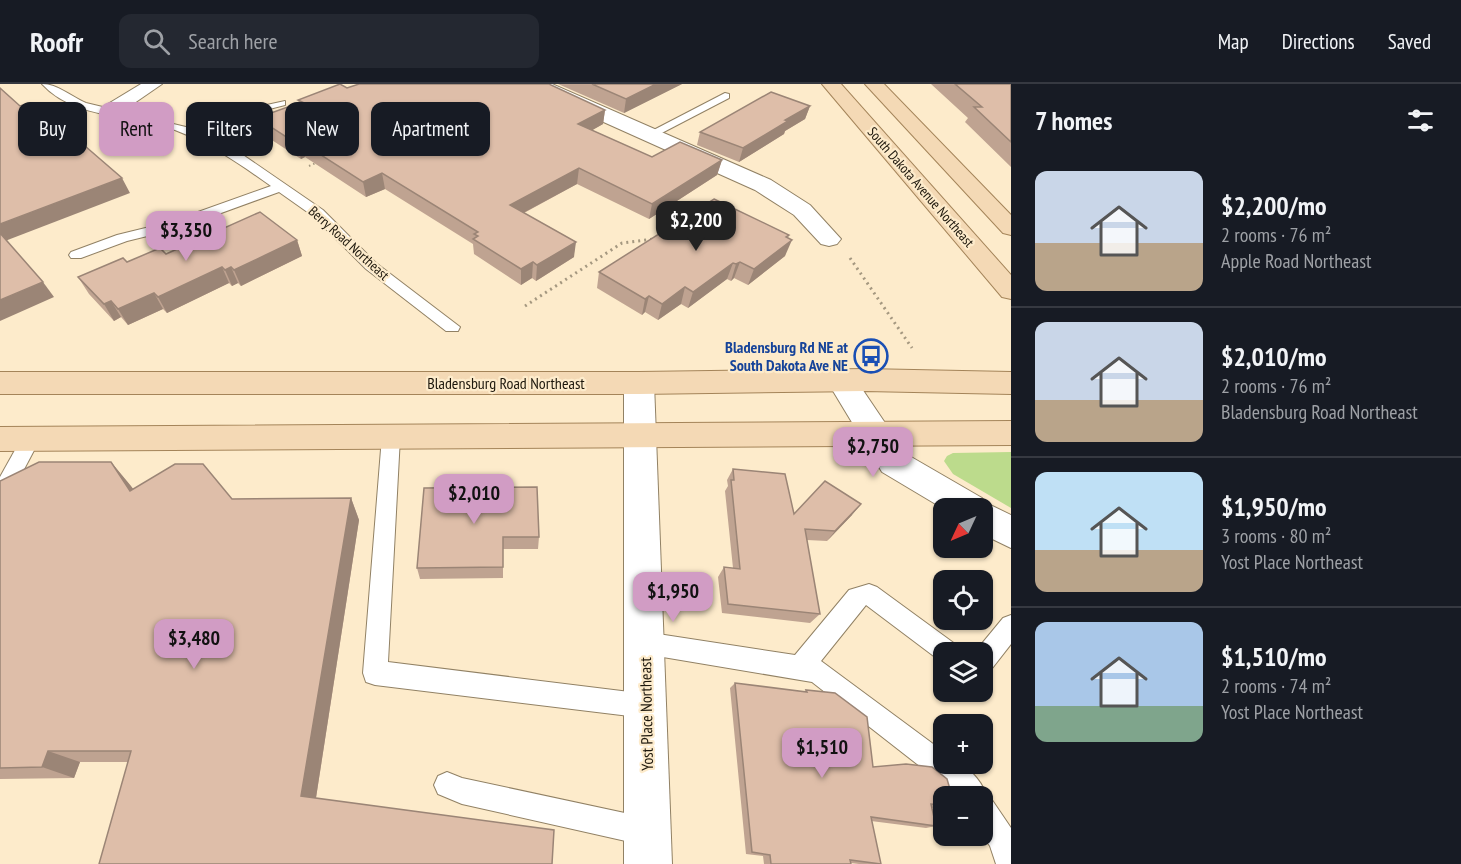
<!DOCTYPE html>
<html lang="en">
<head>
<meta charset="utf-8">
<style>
	:root { --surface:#171b24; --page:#242831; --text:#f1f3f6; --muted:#9ea1a6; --line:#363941; --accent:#d19cc4 }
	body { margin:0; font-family:"PT Sans Narrow",sans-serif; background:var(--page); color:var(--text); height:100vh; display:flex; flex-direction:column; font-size:22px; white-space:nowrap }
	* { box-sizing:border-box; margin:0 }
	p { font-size:20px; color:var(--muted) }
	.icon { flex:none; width:33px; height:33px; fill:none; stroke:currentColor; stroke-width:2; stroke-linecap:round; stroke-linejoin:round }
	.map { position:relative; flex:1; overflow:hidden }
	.drawer { display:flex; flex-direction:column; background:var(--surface); width:450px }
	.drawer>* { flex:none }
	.banner { position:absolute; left:18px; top:18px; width:570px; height:54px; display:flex; gap:12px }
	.needle { width:39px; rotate:226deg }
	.fabs { position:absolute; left:933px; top:414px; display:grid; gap:12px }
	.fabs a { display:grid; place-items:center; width:60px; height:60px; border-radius:12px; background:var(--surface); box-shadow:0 2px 4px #0004; font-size:30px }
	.price { position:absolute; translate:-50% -51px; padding:0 14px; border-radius:12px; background:var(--accent); color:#111; font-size:20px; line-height:39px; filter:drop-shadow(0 2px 3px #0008) }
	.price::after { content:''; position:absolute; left:50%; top:36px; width:18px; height:14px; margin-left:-9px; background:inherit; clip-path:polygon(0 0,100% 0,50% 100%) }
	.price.current { background:#222; color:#fff }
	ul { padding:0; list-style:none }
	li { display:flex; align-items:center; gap:18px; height:150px; padding:0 24px }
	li+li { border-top:2px solid var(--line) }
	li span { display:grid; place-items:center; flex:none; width:168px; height:120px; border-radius:12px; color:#555 }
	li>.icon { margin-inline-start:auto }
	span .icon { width:72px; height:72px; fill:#fffc; stroke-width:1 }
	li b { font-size:26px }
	h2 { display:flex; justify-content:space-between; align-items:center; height:72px; padding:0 24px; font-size:26px }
	.pill { padding:0 21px; border-radius:12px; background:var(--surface); box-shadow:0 2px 4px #0004; font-size:21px; line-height:54px }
	.pill.current { background:var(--accent); color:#111 }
	header { display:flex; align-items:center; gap:36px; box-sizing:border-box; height:84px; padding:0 30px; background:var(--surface); border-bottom:2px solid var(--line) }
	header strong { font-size:28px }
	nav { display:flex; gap:33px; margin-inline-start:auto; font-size:21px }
	.search { width:420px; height:54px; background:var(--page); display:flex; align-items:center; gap:15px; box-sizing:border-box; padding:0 21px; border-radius:12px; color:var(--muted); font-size:22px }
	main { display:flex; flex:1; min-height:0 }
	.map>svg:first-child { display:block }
</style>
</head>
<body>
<header>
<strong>Roofr</strong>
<div class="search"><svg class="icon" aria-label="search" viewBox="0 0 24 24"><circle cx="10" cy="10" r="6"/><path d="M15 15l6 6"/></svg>Search here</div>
<nav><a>Map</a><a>Directions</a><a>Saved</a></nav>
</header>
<main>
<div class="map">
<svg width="1011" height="780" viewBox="0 0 1011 780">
	<rect width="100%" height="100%" fill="#fdebcb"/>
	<!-- green -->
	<path fill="#bcdb8c" d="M1011 368V424L953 390 944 377 947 372 953 369Z"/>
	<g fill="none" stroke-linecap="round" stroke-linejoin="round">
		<defs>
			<g id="lane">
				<path d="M42 0C58 0 70 12 86 19L190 44 226 30 285 17V21L234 34 200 48 224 58 323 126 376 179 460 243 458 247H446L366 185 313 132 279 108 180 144 127 157 81 174H71L69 171 71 168 117 151 170 138 271 102C240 80 211 60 175 46 133 30 75 36 42 0Z"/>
				<path d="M725 9 729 10V14L654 53H646L644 51Z"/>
				<path d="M391 346 398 348 400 353 388 578 646 610 655 613 658 622 655 631 646 634 375 601 366 598 363 589 382 353 384 348Z"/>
				<path d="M31 348 38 350 40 355 11 410 0 413V393L24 350Z"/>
				<path d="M869 500 877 503 955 560 959 568H944V578L939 576 866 521 821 577 944 668V680C948 680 955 678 959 680 971 685 985 701 986 714L992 716 1011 744V780H996L990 762 982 751V712H958L812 598 645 570 637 567 633 559 637 551 645 548 795 571 849 506Z"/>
				<path d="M1011 531V560L990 587 982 591V568H975L1003 534Z"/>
				<path d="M447 688 462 694 648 734 658 738 662 748 658 758 648 762 462 720 438 710 434 701 438 692Z"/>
			</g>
			<g id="street">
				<path d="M141 0H162L117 31H103L101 27 103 23Z"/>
				<path d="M529 0H552L771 96 810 121 841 155 837 160 829 162 821 160 794 131 755 106 559 18 532 4Z"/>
				<path d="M842 286 852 290 906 370 982 414 984 418 1011 431V464L982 450V424L944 425 882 388 827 297 832 290Z"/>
				<path d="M639 288 649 292 654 299 672 780H624V299L629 292Z"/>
			</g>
			<g id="primary">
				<path d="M822 0H841L1011 191V215L1002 213Z"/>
				<path d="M865 0H884L1011 131V151L1003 149Z"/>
				<path d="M865 285 1011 288V310L865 307 639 310H0V288H639Z"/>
				<path d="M1011 337V361L0 367V343Z"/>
			</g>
		</defs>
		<!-- lane casing -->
		<use href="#lane" stroke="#918164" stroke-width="2"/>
		<!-- street casing -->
		<use href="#street" stroke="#918164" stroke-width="2"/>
		<!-- primary casing -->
		<use href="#primary" stroke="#a48459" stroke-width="2"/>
		<!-- path-far1 -->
		<path stroke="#a59880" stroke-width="2" stroke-dasharray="1.5 3" stroke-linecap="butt" d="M309 82 318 78"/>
		<!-- path -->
		<g stroke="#a59880" stroke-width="3" stroke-dasharray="2 4" stroke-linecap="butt">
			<path d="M850 174 912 264"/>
			<path d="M525 222 622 159 653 155"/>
		</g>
		<!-- lane -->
		<use href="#lane" fill="#fff" fill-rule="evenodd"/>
		<!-- street -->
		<use href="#street" fill="#fff" fill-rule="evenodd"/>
		<!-- primary -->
		<use href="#primary" fill="#f4d9b5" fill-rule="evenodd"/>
	</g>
	<!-- wall -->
	<g fill="#bfa391">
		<path d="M558 0H682L624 29Z"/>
		<path d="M931 0H1011V83L965 38 968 34Z"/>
		<path d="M347 4 605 26 603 40 592 46 652 73 722 76 717 91 649 135 577 100 524 129 574 173 536 197 532 194 521 201 474 170 473 160 385 105 366 113 305 73 301 75 261 49 257 34 299 19 298 16Z"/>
		<path d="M810 22 805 35 785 47 784 50 739 78 697 61 700 48Z"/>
		<path d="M788 154 785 172 748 201 734 194 731 197 727 195 688 224 681 220 658 236 645 228 642 231 597 204 599 188Z"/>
		<path d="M297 156 302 172 241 202 238 199 232 202 229 199 167 229 163 225 128 241 121 233 114 237 89 210 78 193 127 178 166 170Z"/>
		<path d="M111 378 133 405 232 415 351 414 359 436 316 714 552 780 127 678H80L74 694 0 695V397Z"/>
		<path d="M733 385 794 430 852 431 827 457 807 456 820 530 810 539 722 529 718 493 724 483 733 484 725 407 728 402 727 396Z"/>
		<path d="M424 404 539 453 538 465H503V494L420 495 417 484Z"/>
		<path d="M735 599 803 608 806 606 873 683 944 712V725L932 724 936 742 926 744 871 737 881 780H859L851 779V780H764L763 772 746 770 730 604Z"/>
	</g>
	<!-- shaded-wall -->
	<g fill="#9b8576">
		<path d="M656 0H682L624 29 626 15Z"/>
		<path d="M810 22 805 35 785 47 784 50 739 78 743 64 785 36Z"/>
		<path d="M605 26 603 40 577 55 578 40Z"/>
		<path d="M301 58 305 73 301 75 297 60Z"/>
		<path d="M722 76 717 91 649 135 652 120Z"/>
		<path d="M579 84 577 100 510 136V121Z"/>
		<path d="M382 89 385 105 366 113 363 98Z"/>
		<path d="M122 94 130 109 5 157 0 150V140Z"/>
		<path d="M789 151 785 161 792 156 785 172 748 201 754 185Z"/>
		<path d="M297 156 302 172 241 202 234 186Z"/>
		<path d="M576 158 574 173 536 197 537 181Z"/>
		<path d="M533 178 532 194 521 201V185Z"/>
		<path d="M740 178 734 194 731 197 736 180Z"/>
		<path d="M733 179 727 195 688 224 693 208Z"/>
		<path d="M222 183 229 199 167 229 158 213Z"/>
		<path d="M231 183 238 199 232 202 225 186Z"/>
		<path d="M43 198 54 213 0 237V216Z"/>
		<path d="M685 203 681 220 658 236 662 220Z"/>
		<path d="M154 209 163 225 128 241 118 225Z"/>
		<path d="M649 212 645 228 642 231 645 215Z"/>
		<path d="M111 217 121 233 114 237 104 220Z"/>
		<path d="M111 378 131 402 150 429 130 407Z"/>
		<path d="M351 414 359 436 315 720 301 712Z"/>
		<path d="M861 420 852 431 827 457 835 447Z"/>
		<path d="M48 667 80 678 74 694 42 683Z"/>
	</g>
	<!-- building -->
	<g fill="#debea9" stroke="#9b8576" stroke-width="1.5">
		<path d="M340 0 347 4 359 0H549L605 26 578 40 652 73 680 58 722 76 652 120 579 84 510 121 576 158 537 181 533 178 521 185 473 155 478 152 474 150 478 148 382 89 363 98 301 58 297 60 257 34 302 18 298 16Z"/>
		<path d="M592 0H656L626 15Z"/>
		<path d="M955 0H1011V58L974 23H982Z"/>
		<path d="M0 4 20 22 23 21 42 38 51 36 60 44 63 43 122 94 0 140Z"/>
		<path d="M771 8 810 22 785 36 788 37 743 64 700 48Z"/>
		<path d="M714 115 789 151 786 153 792 156 754 185 740 178 736 180 733 179 693 208 685 203 662 220 649 212 645 215 599 188Z"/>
		<path d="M260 128 297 156 234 186 231 183 225 186 222 183 158 213 154 209 118 225 111 217 104 220 78 193 123 174 127 178 160 164 166 170Z"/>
		<path d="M0 149 43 198 0 216Z"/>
		<path d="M39 378H111L130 407 175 380H203L232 415 351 414 301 712 554 746 552 780H99L131 667H48L42 683 0 684V397Z"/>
		<path d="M733 385 785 390 794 430 825 397 861 420 835 447 805 445 820 530 728 520 724 483 740 485 731 396H734Z"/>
		<path d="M537 403 539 453H503V483L417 484 424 404Z"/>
		<path d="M735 599 807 608 806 606 835 609 867 633 873 683 906 680 932 683 947 695 952 712H944V721L931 720 936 742 871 733 881 780 850 776 851 780H771L770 771 752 768Z"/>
	</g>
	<!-- icons -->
	<defs>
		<symbol id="bus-ring" viewBox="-11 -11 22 22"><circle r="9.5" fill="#fdebcb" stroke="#1a4fb4" stroke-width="1.5"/><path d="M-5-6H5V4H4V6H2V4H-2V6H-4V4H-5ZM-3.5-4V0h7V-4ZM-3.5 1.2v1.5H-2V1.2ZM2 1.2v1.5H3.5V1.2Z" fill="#1a4fb4"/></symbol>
	</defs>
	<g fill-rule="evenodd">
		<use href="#bus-ring" x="852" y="253" width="38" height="38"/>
	</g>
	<g text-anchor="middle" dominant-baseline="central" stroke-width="4.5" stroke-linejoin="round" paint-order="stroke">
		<!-- far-street labels -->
		<g font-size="14" fill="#1d170c" stroke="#fdebcb">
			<text transform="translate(921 103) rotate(49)">South Dakota Avenue Northeast</text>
			<text transform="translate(349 159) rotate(42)">Berry Road Northeast</text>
		</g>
		<!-- transit labels -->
		<g font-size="16" font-weight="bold" fill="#164399" stroke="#fdebcb" text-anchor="end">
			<text x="848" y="263">Bladensburg Rd NE at<tspan x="848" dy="18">South Dakota Ave NE</tspan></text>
		</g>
		<!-- street labels -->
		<g font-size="16" fill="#1d170c" stroke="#fdebcb">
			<text x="506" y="299">Bladensburg Road Northeast</text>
			<text transform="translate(646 630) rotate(-91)">Yost Place Northeast</text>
		</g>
	</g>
</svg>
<div class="fabs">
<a><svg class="needle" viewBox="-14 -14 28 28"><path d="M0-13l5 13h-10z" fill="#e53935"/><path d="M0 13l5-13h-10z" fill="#9ea1a6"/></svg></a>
<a><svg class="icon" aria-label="locate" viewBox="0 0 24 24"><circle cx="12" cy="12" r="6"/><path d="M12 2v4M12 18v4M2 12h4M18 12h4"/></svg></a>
<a><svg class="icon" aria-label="layers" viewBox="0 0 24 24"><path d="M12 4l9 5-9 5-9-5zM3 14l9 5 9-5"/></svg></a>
<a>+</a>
<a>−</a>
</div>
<b class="price current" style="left:696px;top:168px">$2,200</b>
<b class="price" style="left:186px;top:178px">$3,350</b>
<b class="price" style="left:873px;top:394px">$2,750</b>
<b class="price" style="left:474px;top:441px">$2,010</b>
<b class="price" style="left:673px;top:539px">$1,950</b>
<b class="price" style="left:194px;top:586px">$3,480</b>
<b class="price" style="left:822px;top:695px">$1,510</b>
<div class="banner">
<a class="pill">Buy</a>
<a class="pill current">Rent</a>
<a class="pill">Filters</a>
<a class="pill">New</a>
<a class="pill">Apartment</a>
</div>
</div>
<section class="drawer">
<h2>7 homes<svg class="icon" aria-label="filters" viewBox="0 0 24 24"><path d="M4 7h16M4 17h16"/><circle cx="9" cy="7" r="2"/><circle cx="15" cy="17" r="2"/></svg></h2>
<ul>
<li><span style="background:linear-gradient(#c9d6e8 60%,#b9a48a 0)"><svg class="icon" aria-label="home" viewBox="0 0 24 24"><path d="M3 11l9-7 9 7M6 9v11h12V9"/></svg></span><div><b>$2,200/mo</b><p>2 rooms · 76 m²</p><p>Apple Road Northeast</p></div></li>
<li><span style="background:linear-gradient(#c9d6e8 65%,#b9a48a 0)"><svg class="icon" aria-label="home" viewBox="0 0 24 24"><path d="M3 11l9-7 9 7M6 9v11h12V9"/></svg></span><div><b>$2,010/mo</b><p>2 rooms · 76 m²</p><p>Bladensburg Road Northeast</p></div></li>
<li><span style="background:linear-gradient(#bfe0f5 65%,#b9a48a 0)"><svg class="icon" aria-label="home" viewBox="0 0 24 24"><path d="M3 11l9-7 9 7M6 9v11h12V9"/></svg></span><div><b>$1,950/mo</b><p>3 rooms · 80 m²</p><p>Yost Place Northeast</p></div></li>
<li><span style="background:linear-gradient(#a9c7e8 70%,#7fa58c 0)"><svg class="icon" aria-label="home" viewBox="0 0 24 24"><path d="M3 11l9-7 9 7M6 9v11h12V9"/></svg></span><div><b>$1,510/mo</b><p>2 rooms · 74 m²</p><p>Yost Place Northeast</p></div></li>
</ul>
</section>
</main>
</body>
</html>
